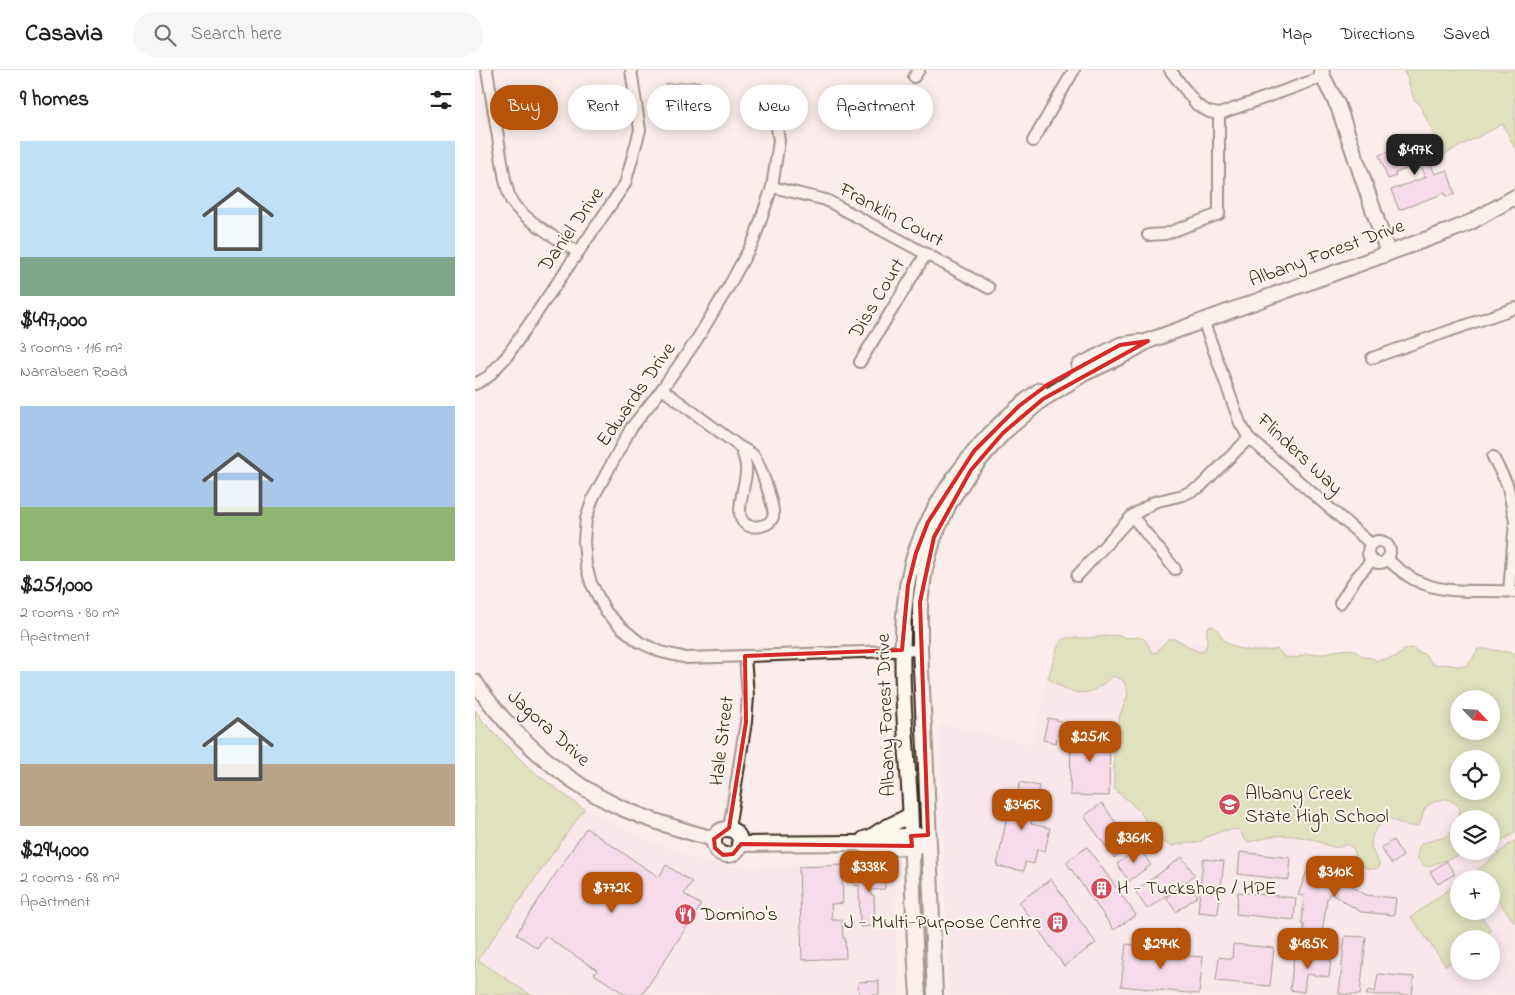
<!DOCTYPE html>
<html lang="en">
<head>
<meta charset="utf-8">
<style>
	:root { --surface:#fff; --page:#f6f6f6; --text:#202124; --muted:#757577; --line:#e0e0e0; --accent:#b45309 }
	body { margin:0; font-family:"Indie Flower",sans-serif; background:var(--page); color:var(--text); height:100vh; display:flex; flex-direction:column; font-size:19px; white-space:nowrap }
	* { box-sizing:border-box; margin:0 }
	p { font-size:16px; color:var(--muted) }
	.icon { flex:none; width:28px; height:28px; fill:none; stroke:currentColor; stroke-width:2; stroke-linecap:round; stroke-linejoin:round }
	.map { position:relative; flex:1; overflow:hidden }
	.details { display:flex; flex-direction:column; background:var(--surface); width:475px }
	.details>* { flex:none }
	.banner { position:absolute; left:15px; top:15px; width:475px; height:45px; display:flex; gap:10px }
	.needle { width:32px; rotate:115deg }
	.buttons { position:absolute; left:975px; top:620px; display:grid; gap:10px }
	.buttons a { display:grid; place-items:center; width:50px; height:50px; border-radius:50%; background:var(--surface); box-shadow:0 2px 12px #0003; font-size:25px }
	.price { position:absolute; translate:-50% -42px; padding:0 11px; border-radius:10px; background:var(--accent); color:#fff; font-size:16px; line-height:32px; filter:drop-shadow(0 1px 2px #0008) }
	.price::after { content:''; position:absolute; left:50%; top:30px; width:15px; height:11px; margin-left:-8px; background:inherit; clip-path:polygon(0 0,100% 0,50% 100%) }
	.price.selected { background:#222; color:#fff }
	ul { padding:0; list-style:none }
	li { display:grid; align-content:center; gap:10px; height:265px; padding:0 20px }
	li span { display:grid; place-items:center; height:155px; border-radius:0px; color:#555 }
	li>.icon { margin-inline-start:auto }
	span .icon { width:90px; height:90px; fill:#fffc; stroke-width:1 }
	li b { font-size:21px }
	h2 { display:flex; justify-content:space-between; align-items:center; height:60px; padding:0 20px; font-size:21px }
	.pill { padding:0 18px; border-radius:22px; background:var(--surface); box-shadow:0 2px 12px #0003; font-size:18px; line-height:45px }
	.pill.selected { background:var(--accent); color:#fff }
	header { display:flex; align-items:center; gap:30px; box-sizing:border-box; height:70px; padding:0 25px; background:var(--surface); border-bottom:1px solid var(--line) }
	header strong { font-size:24px }
	nav { display:flex; gap:28px; margin-inline-start:auto; font-size:18px }
	.search { width:350px; height:45px; background:var(--page); display:flex; align-items:center; gap:12px; box-sizing:border-box; padding:0 18px; border-radius:28px; color:var(--muted); font-size:19px }
	main { display:flex; flex:1; min-height:0 }
	.map>svg:first-child { display:block }
</style>
</head>
<body>
<header>
<strong>Casavia</strong>
<div class="search"><svg class="icon" aria-label="search" viewBox="0 0 24 24"><circle cx="10" cy="10" r="6"/><path d="M15 15l6 6"/></svg>Search here</div>
<nav><a>Map</a><a>Directions</a><a>Saved</a></nav>
</header>
<main>
<section class="details">
<h2>9 homes<svg class="icon" aria-label="filters" viewBox="0 0 24 24"><path d="M4 7h16M4 17h16"/><circle cx="9" cy="7" r="2"/><circle cx="15" cy="17" r="2"/></svg></h2>
<ul>
<li><span style="background:linear-gradient(#bfe0f5 75%,#7fa58c 0)"><svg class="icon" aria-label="home" viewBox="0 0 24 24"><path d="M3 11l9-7 9 7M6 9v11h12V9"/></svg></span><div><b>$497,000</b><p>3 rooms · 116 m²</p><p>Narrabeen Road</p></div></li>
<li><span style="background:linear-gradient(#a9c7e8 65%,#8fb573 0)"><svg class="icon" aria-label="home" viewBox="0 0 24 24"><path d="M3 11l9-7 9 7M6 9v11h12V9"/></svg></span><div><b>$251,000</b><p>2 rooms · 80 m²</p><p>Apartment</p></div></li>
<li><span style="background:linear-gradient(#bfe0f5 60%,#b9a48a 0)"><svg class="icon" aria-label="home" viewBox="0 0 24 24"><path d="M3 11l9-7 9 7M6 9v11h12V9"/></svg></span><div><b>$294,000</b><p>2 rooms · 68 m²</p><p>Apartment</p></div></li>
</ul>
</section>
<div class="map">
<svg width="1040" height="925" viewBox="0 0 1040 925">
	<rect width="100%" height="100%" fill="#faedeb"/>
	<filter id="ink" filterUnits="userSpaceOnUse"><feTurbulence type="fractalNoise" baseFrequency=".02" numOctaves="2"/><feDisplacementMap in="SourceGraphic" scale="10" xChannelSelector="R" yChannelSelector="G"/><feConvolveMatrix kernelMatrix="1 2 1 2 8 2 1 2 1" color-interpolation-filters="sRGB"/></filter>
	<g filter="url(#ink)">
		<!-- built -->
		<g fill="#f8e1ea" fill-rule="evenodd">
			<path d="M584 562 1040 598V925H474L465 654 558 675ZM984 629H1016V661H984ZM984 689H1016V721H984ZM984 749H1016V781H984ZM984 809H1016V841H984ZM984 869H1016V901H984Z"/>
			<path d="M109 739 164 767 223 790 249 796 276 798 409 790 419 799 424 925H56L3 890Z"/>
		</g>
		<!-- green -->
		<g fill="#c0d287" stroke="#7e7e52" fill-rule="evenodd">
			<path d="M928 0H1040V79L1028 54 968 85 944 33 939 30 932 7Z"/>
			<path d="M738 556C744 560 744 564 748 569 760 582 786 583 802 579L810 587 821 588 831 584H848L858 581 875 579 880 581 889 587 897 588 901 591 917 588 922 586 931 579 936 578 951 585 957 594 962 595 968 594 982 596H990L996 591 1003 579C1008 578 1035 582 1040 584V762L1026 772 1016 771V749H984L985 738C982 734 976 730 971 729 965 729 952 734 949 740 947 745 947 750 944 755 934 759 923 752 914 748 902 755 892 768 898 782 900 788 904 791 905 797 896 802 889 797 881 791L879 780 876 776 871 774C859 783 847 771 835 769 824 766 811 765 799 766 791 767 782 771 773 772L768 768 767 763 763 759 747 761 732 767 723 773H712L697 776 687 772 684 761 681 757 671 751 665 742 654 731 641 721 639 716V683L645 645 653 624 652 619 647 609 638 606C619 621 611 629 587 617 582 614 577 612 573 608L582 579 586 571 591 568H615L640 565 652 568 663 567 669 569 672 573 677 583 682 582 693 569C707 567 714 581 727 582 736 572 729 567 733 557ZM984 629H1016V661H984ZM984 689H1016V721H984Z"/>
			<path d="M0 640 7 650 55 699 109 739 3 890 56 925H0Z"/>
			<path d="M984 750V781H988L982 786 951 797 943 789V779L946 774C964 767 975 771 984 750Z"/>
			<path d="M1040 770V853L1016 821V809H1007L1001 801Z"/>
			<path d="M982 813 984 816V841H1002L1016 860 1005 869H984V886L971 896 936 847Z"/>
		</g>
		<!-- building -->
		<g fill="#f4c6e9" stroke="#3b2a1e">
			<path d="M224 11 226 25 208 27 209 36 195 37V29H193L191 14Z"/>
			<path d="M945 71 951 88H950L951 90 953 89 960 104 972 100 980 124 972 127 970 123 924 140 916 120 951 107 945 94 920 103 921 106 913 109 904 85Z"/>
			<path d="M573 648 586 651 581 673 568 670Z"/>
			<path d="M596 660H635L634 726 595 725Z"/>
			<path d="M545 712 564 716 556 754 575 758 570 781 562 779 559 794 550 792 549 801 522 796 536 726 542 727Z"/>
			<path d="M627 733 657 776 639 788 609 746Z"/>
			<path d="M111 758 184 807 191 795 217 812 209 824 226 835 167 925H151L119 904 122 900 70 866 62 878 41 864Z"/>
			<path d="M918 770 928 786 917 794 906 778Z"/>
			<path d="M612 777 661 845 639 860 591 792Z"/>
			<path d="M664 778 676 795 654 811 642 794Z"/>
			<path d="M765 782 816 788 814 810 763 804Z"/>
			<path d="M707 787 720 805 672 839 660 821Z"/>
			<path d="M728 789 749 791 743 844 723 842Z"/>
			<path d="M971 791 980 804 963 814 955 802Z"/>
			<path d="M838 792 891 825 921 828 919 845 886 842 855 823 852 829 847 863 829 862V854H827L829 826 823 825 830 806Z"/>
			<path d="M371 795V805H367L368 833 356 834 357 850H367L368 868H370L371 888 327 890 324 797Z"/>
			<path d="M409 799 410 819 396 820V825H399L400 856 385 857 384 815 379 816V804H382V800Z"/>
			<path d="M576 809 621 873 589 896 544 832Z"/>
			<path d="M713 812 723 826 701 842 691 827Z"/>
			<path d="M763 822 821 828 819 850 761 844Z"/>
			<path d="M870 866 891 867 885 925 864 924Z"/>
			<path d="M651 874 702 880V885L728 887 724 924 646 916Z"/>
			<path d="M758 874 799 878 795 916 741 911 744 887 757 889Z"/>
			<path d="M819 885 856 889 854 907 831 904 829 922 815 920Z"/>
			<path d="M903 904 939 907 937 925H891L893 920 900 922Z"/>
			<path d="M404 911V925H384L383 912Z"/>
		</g>
		<g fill="none" stroke-linecap="round" stroke-linejoin="round">
			<defs>
				<g id="street">
					<path d="M12 0 30 110C32 117 33 125 37 132 48 149 85 170 102 182"/>
					<path d="M695 0 722 35 734 42 744 44 848 7"/>
					<path d="M439 7 444 0"/>
					<path d="M301 49 304 71 297 117 279 170 254 216 221 271 187 319 156 358 118 428 111 449 109 471 111 495 116 513 131 542 147 558 164 572 186 582 212 588 445 580"/>
					<path d="M558 71 599 0"/>
					<path d="M297 117 351 130 514 218"/>
					<path d="M673 165 690 164 744 144V44"/>
					<path d="M728 250 765 353 774 368 896 474"/>
					<path d="M897 288 1040 238"/>
					<path d="M385 292 451 184"/>
					<path d="M0 314 13 307 32 286 150 114 165 60 156 0"/>
					<path d="M187 319 265 377C269 379 275 382 278 385 284 391 301 439 298 447 296 452 291 455 286 456 251 462 270 420 271 403 272 394 269 385 265 377"/>
					<path d="M1018 387 1032 414 1040 450"/>
					<path d="M657 446 700 499"/>
					<circle cx="904" cy="482" r="11"/>
					<path d="M912 489C921 497 930 505 940 510 971 526 1007 519 1040 522"/>
					<path d="M602 506 657 446 679 432 708 425 725 417 774 368"/>
					<path d="M1034 521 1040 452"/>
					<path d="M865 533 881 508 897 490"/>
					<path d="M254 759 271 652 273 626 270 586"/>
				</g>
				<g id="secondary">
					<path d="M846 0 848 7 863 36 913 183"/>
					<path d="M604 296 645 275 665 272"/>
					<path d="M0 612C32 661 89 711 142 736 173 750 206 760 239 769"/>
					<circle cx="252" cy="772" r="13"/>
					<path d="M395 768C407 757 422 753 435 745"/>
					<path d="M389 769 392 768 445 765"/>
					<path d="M264 774 383 773C402 781 426 777 445 776"/>
					<path d="M443 925C438 861 438 796 435 732 431 661 422 588 432 517 444 440 504 365 565 320"/>
					<path d="M460 925 451 698 445 580V532L450 499 459 467 475 432 496 400 528 363 568 329 608 304 647 286 673 271 977 160 996 152 1040 127"/>
				</g>
			</defs>
			<!-- street casing -->
			<use href="#street" stroke="#3b2a1e" stroke-width="14"/>
			<!-- secondary casing -->
			<use href="#secondary" stroke="#3b2a1e" stroke-width="18"/>
			<!-- street -->
			<use href="#street" stroke="#fbf7ec" stroke-width="10"/>
			<!-- secondary -->
			<use href="#secondary" stroke="#fbf7ec" stroke-width="14"/>
		</g>
	</g>
	<!-- marked area -->
	<path d="M0 0H1040V925H0ZM673 271 568 329 528 363 496 400 459 467 445 532 453 765 436 766 437 776 266 774 258 784 248 785 240 778 239 769 254 758 271 652 270 586 427 580 433 515 441 483 453 452 499 381 544 336 572 315 645 275Z" fill="#faedeb" fill-opacity=".55" fill-rule="evenodd"/>
	<path fill="none" stroke="#d62828" stroke-width="4" stroke-linejoin="round" d="M673 271 568 329 528 363 496 400 459 467 445 532 453 765 436 766 437 776 266 774 258 784 248 785 240 778 239 769 254 758 271 652 270 586 427 580 433 515 441 483 453 452 499 381 544 336 572 315 645 275Z"/>
	<!-- icons -->
	<defs>
		<symbol id="school-disc" viewBox="-11 -11 22 22"><circle r="9.5" fill="#d1495b" stroke="#fbf7ec"/><path d="M0-5L7-2L0 1L-7-2ZM-4 1L0 2.5L4 1V4Q0 6-4 4Z" fill="#fff"/></symbol>
		<symbol id="building-disc" viewBox="-11 -11 22 22"><circle r="9.5" fill="#d1495b" stroke="#fbf7ec"/><path d="M-4-6H4V6H1V3H-1V6H-4ZM-2.5-4.3h1.7v1.8h-1.7ZM.8-4.3h1.7v1.8H.8ZM-2.5-1h1.7V.8h-1.7ZM.8-1h1.7V.8H.8Z" fill="#fff"/></symbol>
		<symbol id="restaurant-disc" viewBox="-11 -11 22 22"><circle r="9.5" fill="#d1495b" stroke="#fbf7ec"/><path d="M-5-6h1v4h1v-4h1v4h1v-4h1v5L-1.5 .5V6h-2V.5L-5-1ZM5-6V6H3V1.5H1.5Q1.5-4 5-6Z" fill="#fff"/></symbol>
	</defs>
	<g fill-rule="evenodd">
		<use href="#school-disc" x="742" y="722" width="25" height="25"/>
		<use href="#building-disc" x="614" y="806" width="25" height="25"/>
		<use href="#restaurant-disc" x="198" y="832" width="25" height="25"/>
		<use href="#building-disc" x="570" y="840" width="25" height="25"/>
	</g>
	<g text-anchor="middle" dominant-baseline="central" stroke-width="4" stroke-linejoin="round" paint-order="stroke">
		<!-- street labels -->
		<g font-size="20" fill="#3b2a1e" stroke="#fbf7ec">
			<text transform="translate(416 146) rotate(28)">Franklin Court</text>
			<text transform="translate(97 160) rotate(-55)">Daniel Drive</text>
			<text transform="translate(852 184) rotate(-20)">Albany Forest Drive</text>
			<text transform="translate(403 229) rotate(-59)">Diss Court</text>
			<text transform="translate(162 325) rotate(-55)">Edwards Drive</text>
			<text transform="translate(824 385) rotate(43)">Flinders Way</text>
			<text transform="translate(412 645) rotate(-92)">Albany Forest Drive</text>
			<text transform="translate(73 659) rotate(42)">Jagora Drive</text>
			<text transform="translate(248 671) rotate(-83)">Hale Street</text>
		</g>
		<!-- poi labels -->
		<g font-size="20" fill="#3b2a1e" stroke="#fbf7ec" text-anchor="start">
			<text x="770" y="724">Albany Creek<tspan x="770" dy="23">State High School</tspan></text>
			<text x="642" y="819">H - Tuckshop / HPE</text>
			<text x="226" y="845">Domino's</text>
			<text x="566" y="853" text-anchor="end">J - Multi-Purpose Centre</text>
		</g>
	</g>
</svg>
<div class="buttons">
<a><svg class="needle" viewBox="-14 -14 28 28"><path d="M0-13l5 13h-10z" fill="#e53935"/><path d="M0 13l5-13h-10z" fill="#757577"/></svg></a>
<a><svg class="icon" aria-label="locate" viewBox="0 0 24 24"><circle cx="12" cy="12" r="6"/><path d="M12 2v4M12 18v4M2 12h4M18 12h4"/></svg></a>
<a><svg class="icon" aria-label="layers" viewBox="0 0 24 24"><path d="M12 4l9 5-9 5-9-5zM3 14l9 5 9-5"/></svg></a>
<a>+</a>
<a>−</a>
</div>
<b class="price selected" style="left:940px;top:106px">$497K</b>
<b class="price" style="left:615px;top:693px">$251K</b>
<b class="price" style="left:547px;top:761px">$346K</b>
<b class="price" style="left:659px;top:794px">$361K</b>
<b class="price" style="left:394px;top:823px">$338K</b>
<b class="price" style="left:860px;top:828px">$310K</b>
<b class="price" style="left:137px;top:844px">$772K</b>
<b class="price" style="left:686px;top:900px">$294K</b>
<b class="price" style="left:833px;top:900px">$485K</b>
<div class="banner">
<a class="pill selected">Buy</a>
<a class="pill">Rent</a>
<a class="pill">Filters</a>
<a class="pill">New</a>
<a class="pill">Apartment</a>
</div>
</div>
</main>
</body>
</html>
